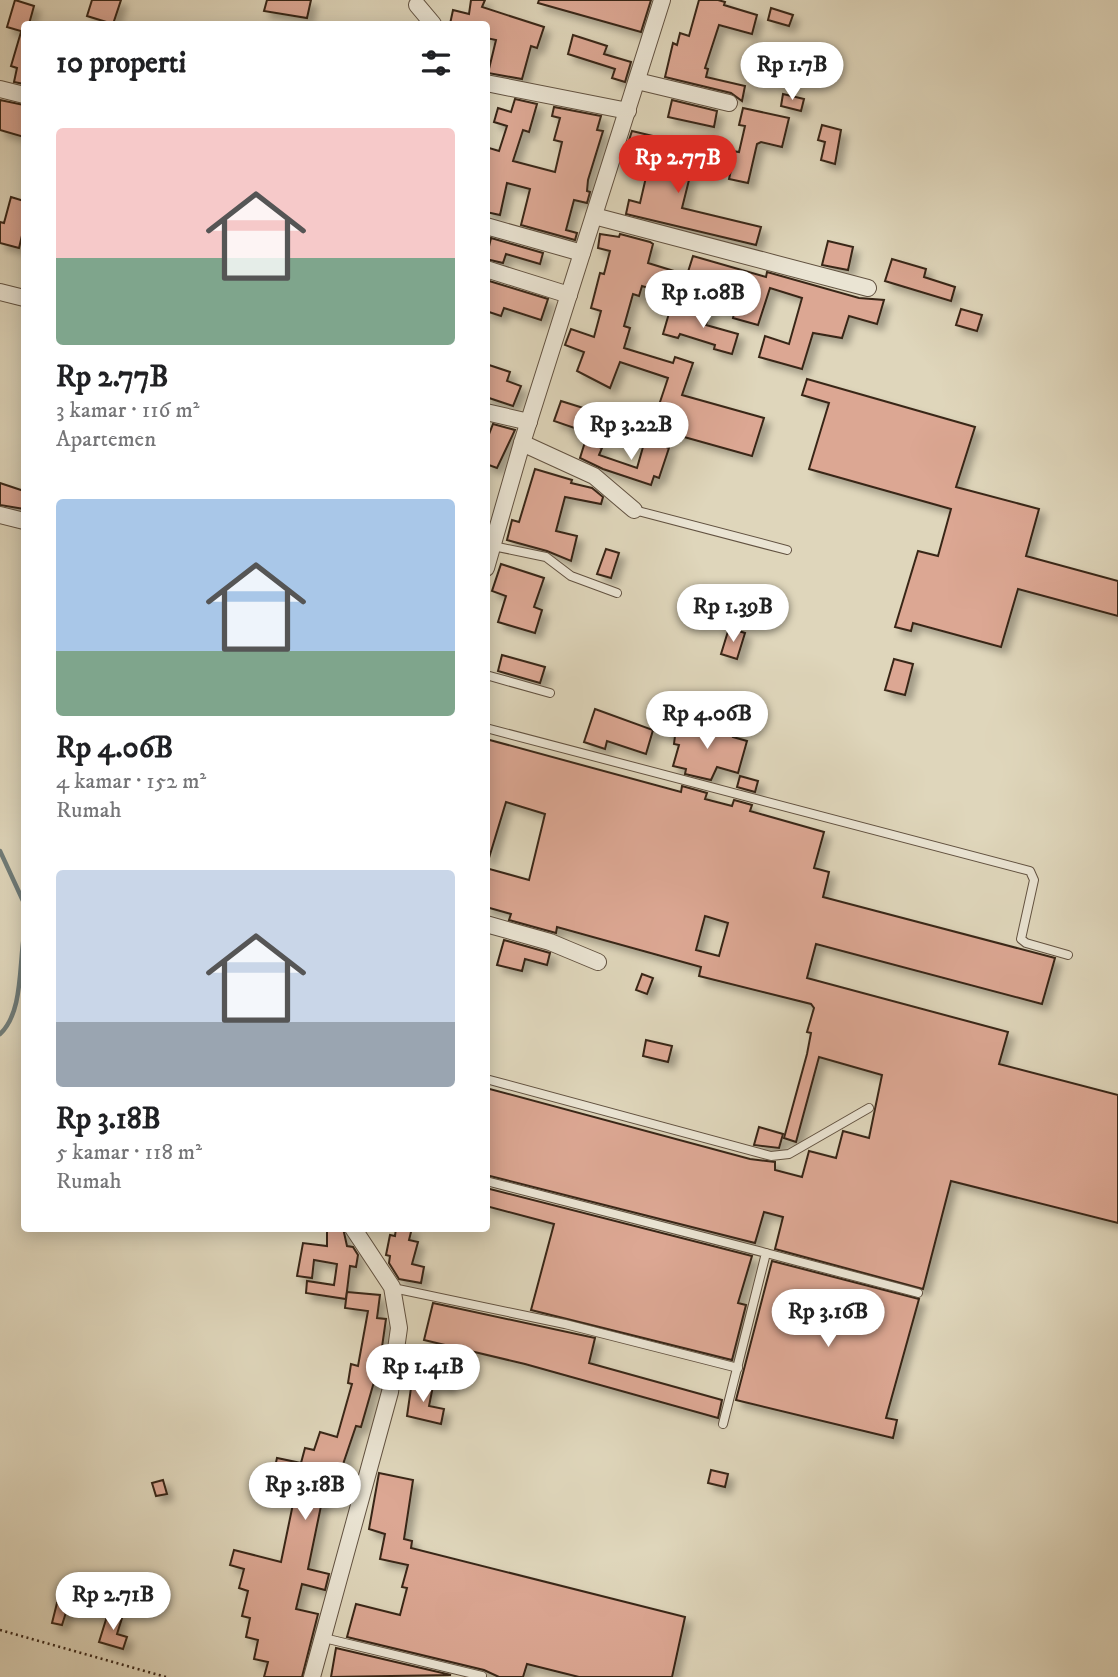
<!DOCTYPE html>
<html lang="id">
<head>
<meta charset="utf-8">
<style>
	:root { --surface:#fff; --page:#f2f2f2; --text:#202124; --muted:#757577; --accent:#d93025 }
	body { margin:0; font-family:"IM FELL DW Pica",serif; background:var(--page); color:var(--text); height:100vh; display:flex; flex-direction:column; font-size:26px; white-space:nowrap }
	* { box-sizing:border-box; margin:0 }
	p { font-size:23px; color:var(--muted) }
	.icon { flex:none; width:38px; height:38px; fill:none; stroke:currentColor; stroke-width:2; stroke-linecap:round; stroke-linejoin:round }
	.map { position:relative; flex:1; overflow:hidden }
	.sheet { position:absolute; left:21px; top:21px; width:469px; height:1211px; display:flex; flex-direction:column; background:var(--surface); border-radius:7px; box-shadow:0 4px 18px #0003 }
	.sheet>* { flex:none }
	.price { position:absolute; translate:-50% -60px; padding:0 16px; border-radius:24px; background:#fff; color:#222; font-size:23px; line-height:46px; filter:drop-shadow(0 2px 4px #0008) }
	.price::after { content:''; position:absolute; left:50%; top:42px; width:21px; height:16px; margin-left:-10px; background:inherit; clip-path:polygon(0 0,100% 0,50% 100%) }
	.price.active { background:var(--accent); color:#fff }
	ul { padding:0; list-style:none }
	li { display:grid; align-content:center; gap:14px; height:371px; padding:0 35px }
	li span { display:grid; place-items:center; height:217px; border-radius:7px; color:#555 }
	li>.icon { margin-inline-start:auto }
	span .icon { width:126px; height:126px; fill:#fffc; stroke-width:1 }
	li b { font-size:30px }
	h2 { display:flex; justify-content:space-between; align-items:center; height:84px; padding:0 35px; font-size:30px }
	.map>svg:first-child { display:block }
</style>
</head>
<body>
<div class="map">
<svg width="1118" height="1677" viewBox="0 0 1118 1677">
	<defs>
		<filter id="shadow"><feDropShadow dx="6" dy="6" stdDeviation="3.5" flood-color="#0004"/></filter>
	</defs>
	<rect width="100%" height="100%" fill="#dfd6bb"/>
	<filter id="stains"><feTurbulence type="fractalNoise" baseFrequency=".00286" numOctaves="4"/><feColorMatrix values="0 0 0 0 .2 0 0 0 0 .09 0 0 0 0 .02 0 0 0 .5 -.17"/></filter>
	<radialGradient id="worn" r=".72"><stop offset=".6" stop-color="#630" stop-opacity="0"/><stop offset="1" stop-color="#630" stop-opacity=".3"/></radialGradient>
	<g fill="none" stroke-linecap="round" stroke-linejoin="round">
		<!-- stream -->
		<g stroke="#717d79" stroke-width="4.5">
			<path d="M0 851 24 903"/>
			<path d="M0 1034C23 1013 19 965 24 936"/>
		</g>
	</g>
	<!-- building -->
	<g fill="#dca793" stroke="#392618" stroke-width="2" fill-rule="evenodd" filter="url(#shadow)">
		<path d="M15 0 34 6 29 24H24V32L7 27Z"/>
		<path d="M92 0H121L113 24 87 16Z"/>
		<path d="M267 0H311L307 18 264 11Z"/>
		<path d="M471 0H485L482 7 544 27 537 48 531 46 522 79 488 73 496 40 486 38V24H450L453 10 469 14Z"/>
		<path d="M539 0H651L641 32 538 3Z"/>
		<path d="M699 0H718L725 2 724 5 757 15 752 34 719 25 705 68 708 69 706 77 745 86 742 101 731 93 665 77 673 43 677 45 680 33 689 36Z"/>
		<path d="M771 8 793 15 789 26 768 20Z"/>
		<path d="M21 32H24V84L14 82 17 68 11 66Z"/>
		<path d="M573 35 607 46 604 54 631 62 625 82 612 78 615 69 568 54Z"/>
		<path d="M783 94 804 99 801 111 781 106Z"/>
		<path d="M515 99 537 104 529 132 523 130 513 161 555 172 562 142 554 140 560 118 552 116 554 107 601 116 597 130 603 131 588 180 587 191 590 192 587 203 574 200 566 230 577 233 575 240 521 225 530 189 507 183 500 215 486 212V147L499 151 507 126 494 122 498 108 511 112Z"/>
		<path d="M0 100 24 105V137L0 130Z"/>
		<path d="M672 100 717 111 714 127 668 117Z"/>
		<path d="M743 108 789 118 782 147 761 142 757 144 748 183 729 179 732 166 710 161 713 148 739 152 745 126 739 125Z"/>
		<path d="M822 125 841 130 835 164 821 160 825 142 818 140Z"/>
		<path d="M632 131 682 143 675 173 690 176 682 208 761 227 756 245 626 214 629 200 640 203 650 160 644 159 647 146 629 140Z"/>
		<path d="M11 197 24 201V227L19 248 0 243V222L4 223Z"/>
		<path d="M600 234 619 237 620 234 650 242 653 244 648 263 687 275 693 256 766 277 767 272 859 298 884 300 877 324 849 316 842 338 813 333 802 369 759 357 765 336 789 344 802 298 770 288 758 325 733 318 735 310 712 304 706 325 738 334 732 354 714 349 715 345 680 334 678 338 663 334 674 296 642 286 639 296 633 294 624 326 630 328 624 348 673 363 675 357 693 363 682 395 764 418 752 456 677 435 681 422 656 414 668 378 620 362 610 388 577 371 584 352 565 345 571 329 594 337 601 311 591 308 600 273 604 274 610 251 598 248Z"/>
		<path d="M491 238 543 253 540 264 506 254 503 263 486 259Z"/>
		<path d="M828 241 853 247 848 270 822 265Z"/>
		<path d="M892 259 926 269 924 277 955 287 951 301 885 281Z"/>
		<path d="M486 280 548 299 541 320 504 308 501 316 486 311Z"/>
		<path d="M961 309 982 315 977 331 956 325Z"/>
		<path d="M486 364 510 372 507 381 521 386 513 406 486 397Z"/>
		<path d="M807 379 975 427 956 487 1039 509 1026 556 1118 581V616L1018 589 1001 647 913 623 911 631 895 627 918 551 938 556 951 509 809 469 829 403 802 395Z"/>
		<path d="M561 401 596 412 589 433 554 421Z"/>
		<path d="M493 424 515 430 497 468 486 464V442Z"/>
		<path d="M645 440 669 448 659 478 654 476 651 485 603 469 580 458 585 442 602 448 599 455 637 468Z"/>
		<path d="M535 469 572 480 571 483 592 488 603 497 601 504 565 497 556 531 577 536 571 561 547 551 507 540 512 520 519 522Z"/>
		<path d="M0 483 24 491V509L0 505Z"/>
		<path d="M606 549 619 553 611 578 597 574Z"/>
		<path d="M501 564 544 578 534 607 542 610 535 633 498 622 506 596 492 591Z"/>
		<path d="M729 628 745 633 737 659 721 654Z"/>
		<path d="M502 655 545 667 540 683 498 671Z"/>
		<path d="M894 659 913 664 905 695 885 690Z"/>
		<path d="M595 709 653 730 646 754 607 741 605 749 584 742Z"/>
		<path d="M670 724 713 735 716 724 735 730 733 737 747 741 738 773 717 767 711 780 685 774 686 769 673 766 679 745 674 744 675 736 667 734Z"/>
		<path d="M486 739 681 792 682 786 707 793 705 799 732 806 734 800 752 805 750 811 824 832 814 868 829 872 823 897 1055 958 1042 1004 816 944 807 978 1008 1032 999 1064 1118 1095V1223L951 1181 923 1289 775 1249 783 1217 764 1212 755 1243 486 1175V1088L750 1159 775 1162V1170L802 1177 809 1151 836 1158 843 1131 869 1138 882 1075 819 1057 796 1142 784 1138 807 1054 811 1033 807 1032 814 1008 811 1004 699 976 701 967 557 927 556 933 509 920 511 914 486 907V868L529 880 545 814 506 802 489 858H486ZM705 916 728 923 719 956 696 950Z"/>
		<path d="M740 776 758 781 755 792 737 787Z"/>
		<path d="M504 940 550 953 547 965 525 959 522 971 497 965Z"/>
		<path d="M642 974 653 978 647 994 636 990Z"/>
		<path d="M646 1040 672 1046 668 1062 643 1056Z"/>
		<path d="M759 1127 783 1134 779 1148 754 1145Z"/>
		<path d="M486 1188 752 1256 738 1303 746 1305 732 1360 531 1310 554 1224 486 1206Z"/>
		<path d="M327 1228H343L347 1246 353 1247 358 1255 356 1267 350 1266 346 1299 306 1293 307 1281 334 1285 337 1264 314 1260 312 1278 297 1276 303 1243 327 1246Z"/>
		<path d="M396 1228H412L409 1240 418 1242 412 1264 424 1267 421 1283 399 1279 389 1263 390 1256 386 1255 390 1235 395 1236Z"/>
		<path d="M772 1261 919 1299 886 1418 897 1420 893 1438 736 1400Z"/>
		<path d="M347 1292 380 1295 377 1318 386 1319 380 1361 361 1427 356 1426 338 1479 331 1477 322 1501 308 1569 329 1574 325 1590 302 1584 296 1609 318 1614 302 1677H264L268 1662 254 1659 258 1640 246 1637 250 1618 242 1616 248 1591 239 1588 244 1569 230 1565 234 1550 281 1562 294 1499 269 1493 277 1458 301 1463 305 1448 314 1450 320 1432 337 1437 352 1384 348 1383 351 1364 358 1366 368 1311 345 1308Z"/>
		<path d="M433 1303 595 1338 589 1363 722 1400 718 1418 525 1364 424 1340Z"/>
		<path d="M430 1367 453 1372 449 1388 426 1383Z"/>
		<path d="M412 1381 433 1386 429 1406 444 1409 441 1424 407 1416Z"/>
		<path d="M711 1470 728 1474 725 1487 708 1483Z"/>
		<path d="M379 1473 413 1480 404 1539 412 1541 411 1548 685 1617 672 1677H579L527 1664 523 1677H499L484 1670 347 1637 356 1604 400 1615 407 1588 402 1587 408 1565 380 1559 385 1534 369 1529Z"/>
		<path d="M163 1480 167 1494 156 1496 152 1483Z"/>
		<path d="M57 1603 68 1606 62 1625 52 1623Z"/>
		<path d="M108 1613 122 1618 117 1634 127 1637 123 1649 99 1642Z"/>
		<path d="M336 1648 451 1675 331 1677Z"/>
	</g>
	<g fill="none" stroke-linecap="round" stroke-linejoin="round">
		<defs>
			<g id="service">
				<path d="M634 510 787 550"/>
				<path d="M493 546 546 557 571 576 617 593"/>
				<path d="M486 675 550 693"/>
				<path d="M486 728 1030 871 1034 880 1021 939 1026 943 1068 955"/>
				<path d="M486 1079 771 1156 789 1154 869 1108"/>
				<path d="M486 1181 766 1253 723 1424"/>
				<path d="M766 1253 918 1293"/>
				<path d="M393 1288 565 1324 738 1368"/>
				<path d="M337 1487 362 1494"/>
				<path d="M324 1638 482 1676"/>
			</g>
			<g id="minor">
				<path d="M417 5 433 24"/>
				<path d="M637 81 729 103"/>
				<path d="M486 83 628 111"/>
				<path d="M0 89 24 95"/>
				<path d="M594 216 868 288"/>
				<path d="M486 226 582 253"/>
				<path d="M486 269 569 295"/>
				<path d="M0 292 24 298"/>
				<path d="M486 412 529 422"/>
				<path d="M522 443 594 476 634 510"/>
				<path d="M0 515 24 521"/>
				<path d="M486 568 522 443 662 0"/>
				<path d="M486 924 550 942 598 962"/>
				<path d="M312 1677 390 1392 399 1328 392 1287 353 1228"/>
			</g>
		</defs>
		<!-- service casing -->
		<use href="#service" stroke="#625241" stroke-width="10"/>
		<!-- minor casing -->
		<use href="#minor" stroke="#625241" stroke-width="18"/>
		<!-- path -->
		<path stroke="#392618" stroke-width="2.5" stroke-dasharray="2 3.5" stroke-linecap="butt" d="M0 1630 166 1677"/>
		<!-- service -->
		<use href="#service" stroke="#eae4d3" stroke-width="8"/>
		<!-- minor -->
		<use href="#minor" stroke="#eae4d3" stroke-width="16"/>
	</g>
	<rect width="100%" height="100%" filter="url(#stains)"/>
	<rect width="100%" height="100%" fill="url(#worn)"/>
</svg>
<b class="price" style="left:792px;top:102px">Rp 1.7B</b>
<b class="price active" style="left:678px;top:195px">Rp 2.77B</b>
<b class="price" style="left:703px;top:330px">Rp 1.08B</b>
<b class="price" style="left:631px;top:462px">Rp 3.22B</b>
<b class="price" style="left:733px;top:644px">Rp 1.39B</b>
<b class="price" style="left:707px;top:751px">Rp 4.06B</b>
<b class="price" style="left:828px;top:1349px">Rp 3.16B</b>
<b class="price" style="left:423px;top:1404px">Rp 1.41B</b>
<b class="price" style="left:305px;top:1522px">Rp 3.18B</b>
<b class="price" style="left:113px;top:1632px">Rp 2.71B</b>
<section class="sheet">
<h2>10 properti<svg class="icon" aria-label="filters" viewBox="0 0 24 24"><path d="M4 7h16M4 17h16"/><circle cx="9" cy="7" r="2"/><circle cx="15" cy="17" r="2"/></svg></h2>
<ul>
<li><span style="background:linear-gradient(#f6c9c9 60%,#7fa58c 0)"><svg class="icon" aria-label="home" viewBox="0 0 24 24"><path d="M3 11l9-7 9 7M6 9v11h12V9"/></svg></span><div><b>Rp 2.77B</b><p>3 kamar · 116 m²</p><p>Apartemen</p></div></li>
<li><span style="background:linear-gradient(#a9c7e8 70%,#7fa58c 0)"><svg class="icon" aria-label="home" viewBox="0 0 24 24"><path d="M3 11l9-7 9 7M6 9v11h12V9"/></svg></span><div><b>Rp 4.06B</b><p>4 kamar · 152 m²</p><p>Rumah</p></div></li>
<li><span style="background:linear-gradient(#c9d6e8 70%,#9aa5b1 0)"><svg class="icon" aria-label="home" viewBox="0 0 24 24"><path d="M3 11l9-7 9 7M6 9v11h12V9"/></svg></span><div><b>Rp 3.18B</b><p>5 kamar · 118 m²</p><p>Rumah</p></div></li>
</ul>
</section>
</div>
</body>
</html>
